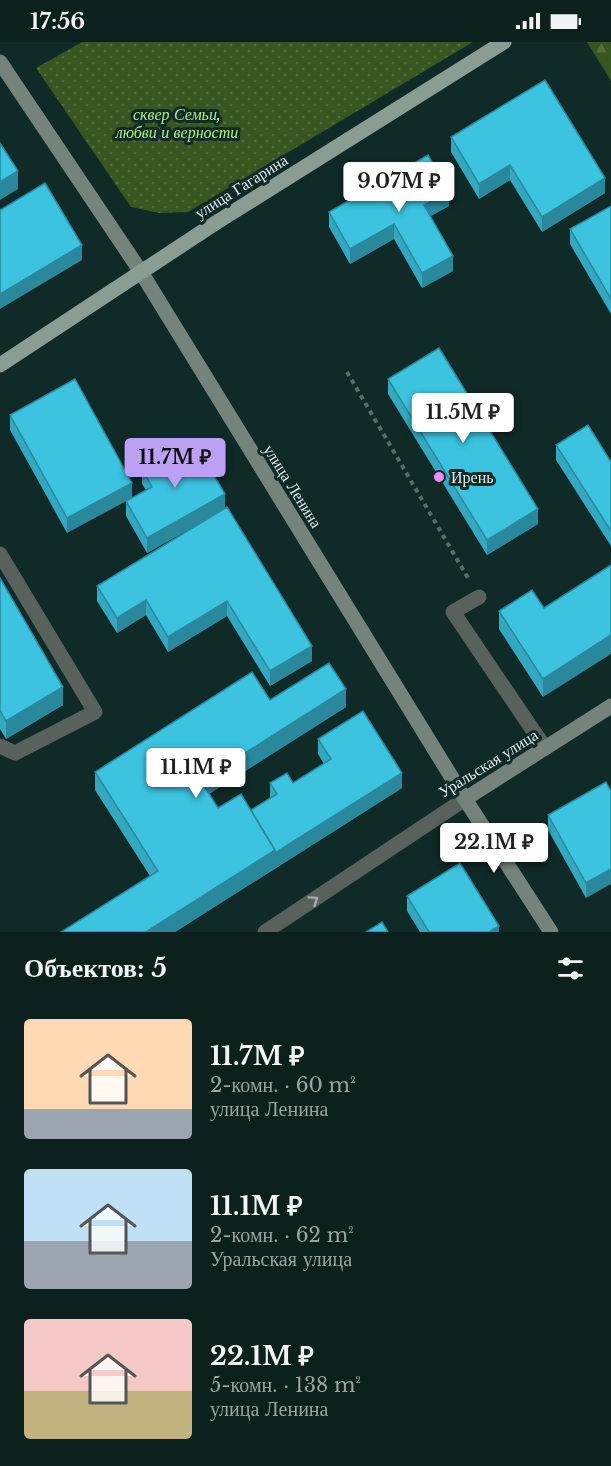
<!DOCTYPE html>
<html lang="ru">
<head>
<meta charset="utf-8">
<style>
	:root { --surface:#0c201d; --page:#152826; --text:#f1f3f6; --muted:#9aa3a4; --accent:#bca0f2 }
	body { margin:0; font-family:"Libre Baskerville",serif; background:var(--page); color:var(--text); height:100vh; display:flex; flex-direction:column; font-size:22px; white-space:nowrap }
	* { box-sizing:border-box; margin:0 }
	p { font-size:20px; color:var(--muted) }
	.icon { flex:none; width:33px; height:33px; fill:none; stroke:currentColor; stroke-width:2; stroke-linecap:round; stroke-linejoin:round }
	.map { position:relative; height:890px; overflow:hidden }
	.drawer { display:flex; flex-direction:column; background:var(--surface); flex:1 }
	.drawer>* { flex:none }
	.price { position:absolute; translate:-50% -51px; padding:0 14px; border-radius:6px; background:#fff; color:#222; font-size:20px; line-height:39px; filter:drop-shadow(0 2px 3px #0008) }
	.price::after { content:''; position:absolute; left:50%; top:36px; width:18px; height:14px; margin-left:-9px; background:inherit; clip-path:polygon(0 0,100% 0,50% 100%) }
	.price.selected { background:var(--accent); color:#111 }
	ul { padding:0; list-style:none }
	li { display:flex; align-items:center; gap:18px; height:150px; padding:0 24px }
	li span { display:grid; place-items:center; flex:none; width:168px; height:120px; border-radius:6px; color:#555 }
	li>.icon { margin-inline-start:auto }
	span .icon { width:72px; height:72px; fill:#fffc; stroke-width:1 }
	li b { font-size:26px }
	h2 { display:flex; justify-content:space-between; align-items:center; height:72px; padding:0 24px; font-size:26px }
	.status { display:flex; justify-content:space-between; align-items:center; height:42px; padding:0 30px; background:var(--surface); direction:ltr }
	.status svg { height:16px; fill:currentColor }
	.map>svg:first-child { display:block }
</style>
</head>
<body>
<div class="status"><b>17:56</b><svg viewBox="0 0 49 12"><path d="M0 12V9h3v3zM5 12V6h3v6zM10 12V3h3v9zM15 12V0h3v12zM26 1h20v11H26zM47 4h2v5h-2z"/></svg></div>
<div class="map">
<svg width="611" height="890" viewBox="0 0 611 890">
	<defs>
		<pattern id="green-dots" width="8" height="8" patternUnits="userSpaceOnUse" patternTransform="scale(1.5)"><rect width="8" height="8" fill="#38561f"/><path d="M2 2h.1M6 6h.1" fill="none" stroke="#546e40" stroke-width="1.8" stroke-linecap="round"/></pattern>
		<pattern id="forest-firs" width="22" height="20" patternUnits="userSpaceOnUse" patternTransform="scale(1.5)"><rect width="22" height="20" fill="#38561f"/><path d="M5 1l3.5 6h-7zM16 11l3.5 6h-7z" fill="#546e40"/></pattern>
	</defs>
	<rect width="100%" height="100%" fill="#102a27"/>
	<!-- green -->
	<path fill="url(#green-dots)" d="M82 0H473L188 170 159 171 131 165 36 26Z"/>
	<!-- forest -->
	<path fill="url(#forest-firs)" d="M587 0H611V39Z"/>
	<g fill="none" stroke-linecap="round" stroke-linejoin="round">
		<!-- path -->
		<path stroke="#576d6b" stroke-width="4" stroke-dasharray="4.5 4.5" stroke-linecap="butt" d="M347 330 468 536"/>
		<!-- lane -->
		<g stroke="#58615c" stroke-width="15">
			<path d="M0 512 95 670 15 711 0 704"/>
			<path d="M479 555 453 570 545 706"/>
		</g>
		<!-- street -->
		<path stroke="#58615c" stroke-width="15" d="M265 890 465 757"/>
		<!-- secondary -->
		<g stroke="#74837b" stroke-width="15">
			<path d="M0 20 141 230 465 757 551 890"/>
			<path d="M465 757 611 664"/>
		</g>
		<!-- primary -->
		<path stroke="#8a9d92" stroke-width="15" d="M0 323 217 180 504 0"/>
	</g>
	<!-- wall -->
	<g fill="#34a8c1">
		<path d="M451 95 605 151 542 190 510 138 479 157 451 110Z"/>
		<path d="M449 164 430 174 453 229 422 246 394 197 350 222 329 185V170Z"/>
		<path d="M611 164V272L570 202V187Z"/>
		<path d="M388 337 538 482 487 513 388 352Z"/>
		<path d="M10 373 132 441 67 491 10 388Z"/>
		<path d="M556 403 611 420V504L556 418Z"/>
		<path d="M142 427 225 466 312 619 270 644 227 574 168 610 146 573 117 591 97 559V544L202 480 147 511 126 474V459L146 448 142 442Z"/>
		<path d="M0 536 63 663 6 697 0 687Z"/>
		<path d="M544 566 543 655 499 587V569Z"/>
		<path d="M270 658 346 665 209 752 218 766 251 768 270 756V741H293L324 722 318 712V697L402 746 175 890 150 834 95 748V730Z"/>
		<path d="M606 740 586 856 548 788V773Z"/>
		<path d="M407 854 499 890H420L407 869Z"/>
	</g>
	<!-- shaded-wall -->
	<g fill="#2a889d">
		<path d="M510 123V138L479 157V142Z"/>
		<path d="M18 129V147L0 158V140Z"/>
		<path d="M605 136V151L542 190V175Z"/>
		<path d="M449 149V164L424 178V163Z"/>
		<path d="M394 182V197L350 222V207Z"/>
		<path d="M82 203V218L0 267V252Z"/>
		<path d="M453 214V229L422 246V231Z"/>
		<path d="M132 441V456L67 491V476Z"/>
		<path d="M225 452V467L147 511V496Z"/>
		<path d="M538 467V482L487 513V498Z"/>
		<path d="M146 558V573L117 591V576Z"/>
		<path d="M227 559V574L168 610V595Z"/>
		<path d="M611 593V612L543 655V637Z"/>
		<path d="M312 604V619L270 644V629Z"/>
		<path d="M63 645V663L6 697V679Z"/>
		<path d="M346 647V665L201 757V739Z"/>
		<path d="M402 731V746L175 890H146L275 808Z"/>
		<path d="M611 827V842L586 856V841Z"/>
		<path d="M499 884V890H489Z"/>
	</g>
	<!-- building -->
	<g fill="#3cc3e0" stroke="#2a889d" stroke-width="1.5">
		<path d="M545 38 605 136 542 175 510 123 479 142 451 95Z"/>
		<path d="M0 101 18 129 0 140Z"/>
		<path d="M428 113 449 149 424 163 453 214 422 231 394 182 350 207 329 170Z"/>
		<path d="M45 141 82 203 0 252V168Z"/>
		<path d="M611 164V257L570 187Z"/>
		<path d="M439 306 538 467 487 498 388 337Z"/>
		<path d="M75 337 132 441 67 476 10 373Z"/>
		<path d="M588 383 611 420V489L556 403Z"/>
		<path d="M193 398 225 452 147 496 126 459 152 445 142 427Z"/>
		<path d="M227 465 312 604 270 629 227 559 168 595 146 558 117 576 97 544Z"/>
		<path d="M611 523V593L543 637 499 569 532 548 544 566Z"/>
		<path d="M0 536 63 645 6 679 0 669Z"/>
		<path d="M329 621 346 647 201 739 218 766 241 752 275 808 146 890H61L158 829 95 730 252 630 270 658Z"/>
		<path d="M363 669 402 731 275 811V808L251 768 277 752 270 741 287 731 293 741 331 717 318 697Z"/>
		<path d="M606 740 611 749V827L586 841 548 773Z"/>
		<path d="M460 821 499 884 489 890H429L407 854Z"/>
		<path d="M382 880 388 890H366Z"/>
	</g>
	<!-- one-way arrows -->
	<defs><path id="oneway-chevron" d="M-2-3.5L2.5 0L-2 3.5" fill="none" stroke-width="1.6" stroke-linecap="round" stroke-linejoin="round" transform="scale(1.5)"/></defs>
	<use stroke="#a2adab" href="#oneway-chevron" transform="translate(314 858) rotate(-34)"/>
	<!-- markers -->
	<circle fill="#f18af4" stroke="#102a27" stroke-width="2" cx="439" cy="435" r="6"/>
	<g text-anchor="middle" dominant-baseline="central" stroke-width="6" stroke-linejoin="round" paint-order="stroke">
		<!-- park labels -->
		<g font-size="16" font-style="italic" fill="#b1ed83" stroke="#102a27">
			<text x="177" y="72">сквер Семьи,<tspan x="177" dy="18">любви и верности</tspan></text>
		</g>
		<!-- street labels -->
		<g font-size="16" fill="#deeceb" stroke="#102a27">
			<text transform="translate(241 144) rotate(-32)">улица Гагарина</text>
			<text transform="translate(293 444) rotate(58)">улица Ленина</text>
			<text transform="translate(488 721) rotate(-32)">Уральская улица</text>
		</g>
		<!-- poi labels -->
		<g font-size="16" fill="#deeceb" stroke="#102a27" text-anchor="start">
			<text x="451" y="435">Ирень</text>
		</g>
	</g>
</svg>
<b class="price" style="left:399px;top:171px">9.07M ₽</b>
<b class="price" style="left:463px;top:402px">11.5M ₽</b>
<b class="price selected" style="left:175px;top:447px">11.7M ₽</b>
<b class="price" style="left:196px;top:757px">11.1M ₽</b>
<b class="price" style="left:494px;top:832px">22.1M ₽</b>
</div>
<section class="drawer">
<h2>Объектов: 5<svg class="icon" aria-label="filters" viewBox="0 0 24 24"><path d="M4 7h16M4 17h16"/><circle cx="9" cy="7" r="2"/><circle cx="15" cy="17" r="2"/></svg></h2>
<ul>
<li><span style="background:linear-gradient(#ffd9b3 75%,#9aa5b1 0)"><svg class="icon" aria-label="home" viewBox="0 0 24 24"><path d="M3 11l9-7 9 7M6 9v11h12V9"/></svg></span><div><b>11.7M ₽</b><p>2-комн. · 60 m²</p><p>улица Ленина</p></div></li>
<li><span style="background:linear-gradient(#bfe0f5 60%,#9aa5b1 0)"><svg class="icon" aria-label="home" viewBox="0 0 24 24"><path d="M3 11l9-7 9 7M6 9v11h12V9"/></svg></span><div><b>11.1M ₽</b><p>2-комн. · 62 m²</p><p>Уральская улица</p></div></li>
<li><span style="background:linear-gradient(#f6c9c9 60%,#c2b280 0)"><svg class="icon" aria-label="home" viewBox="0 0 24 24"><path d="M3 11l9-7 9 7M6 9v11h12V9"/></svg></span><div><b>22.1M ₽</b><p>5-комн. · 138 m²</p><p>улица Ленина</p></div></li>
</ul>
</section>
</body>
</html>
